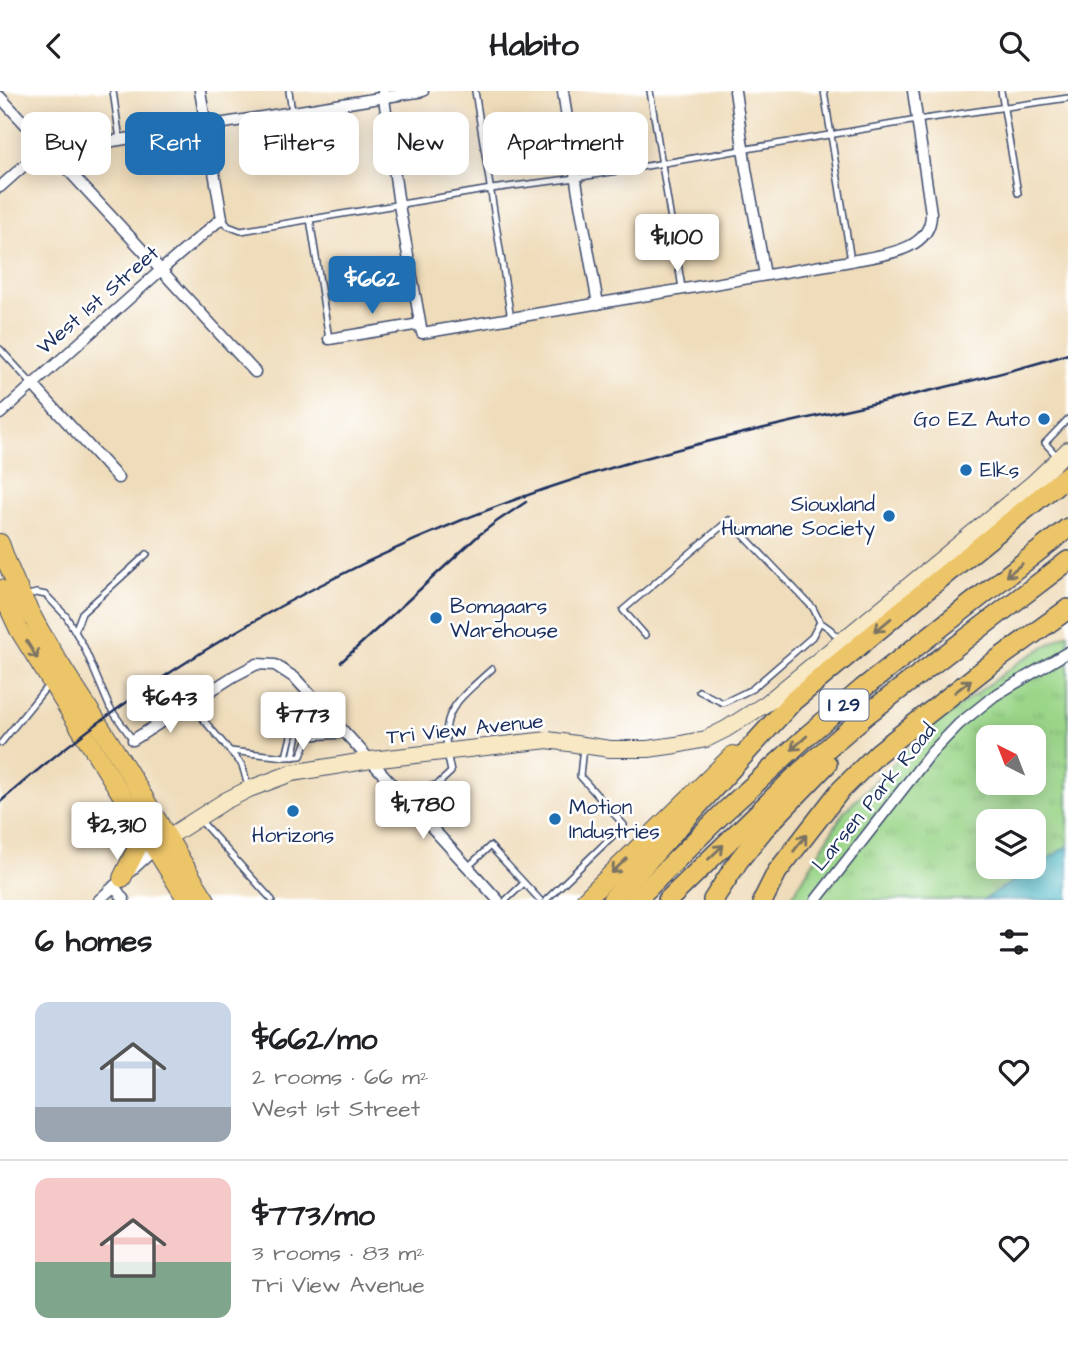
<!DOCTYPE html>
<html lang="en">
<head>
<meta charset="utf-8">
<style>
	:root { --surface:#fff; --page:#f6f6f6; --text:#202124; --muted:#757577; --line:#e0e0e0; --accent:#1f6fb2 }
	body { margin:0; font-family:"Architects Daughter",sans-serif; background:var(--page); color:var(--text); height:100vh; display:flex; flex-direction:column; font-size:26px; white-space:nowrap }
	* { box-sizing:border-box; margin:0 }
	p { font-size:23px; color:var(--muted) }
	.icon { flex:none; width:38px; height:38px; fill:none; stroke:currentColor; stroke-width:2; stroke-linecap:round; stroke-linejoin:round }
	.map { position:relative; height:809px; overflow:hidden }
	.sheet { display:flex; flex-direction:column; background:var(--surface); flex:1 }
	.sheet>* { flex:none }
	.banner { position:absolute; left:21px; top:21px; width:700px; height:63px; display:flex; gap:14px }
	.needle { width:46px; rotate:318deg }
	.controls { position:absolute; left:976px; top:634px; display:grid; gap:14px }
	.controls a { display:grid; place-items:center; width:70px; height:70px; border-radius:14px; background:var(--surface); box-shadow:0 4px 18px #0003; font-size:35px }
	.price { position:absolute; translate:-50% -60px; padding:0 16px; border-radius:7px; background:#fff; color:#222; font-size:23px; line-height:46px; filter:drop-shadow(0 2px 4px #0008) }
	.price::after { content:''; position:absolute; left:50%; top:42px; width:21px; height:16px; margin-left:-10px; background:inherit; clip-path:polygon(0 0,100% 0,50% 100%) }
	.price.current { background:var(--accent); color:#fff }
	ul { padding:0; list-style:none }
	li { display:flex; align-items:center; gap:21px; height:175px; padding:0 35px }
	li+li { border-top:2px solid var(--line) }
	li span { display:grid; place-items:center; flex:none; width:196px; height:140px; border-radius:14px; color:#555 }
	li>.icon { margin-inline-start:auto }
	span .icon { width:84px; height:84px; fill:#fffc; stroke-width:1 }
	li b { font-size:30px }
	h2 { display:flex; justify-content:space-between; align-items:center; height:84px; padding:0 35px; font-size:30px }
	.pill { padding:0 24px; border-radius:14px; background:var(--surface); box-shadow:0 4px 18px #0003; font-size:24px; line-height:63px }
	.pill.current { background:var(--accent); color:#fff }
	header { display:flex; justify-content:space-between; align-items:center; height:91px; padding:0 35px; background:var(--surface); font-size:32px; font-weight:700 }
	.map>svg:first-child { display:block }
</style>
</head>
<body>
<header><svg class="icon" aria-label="back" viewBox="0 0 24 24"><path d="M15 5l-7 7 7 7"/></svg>Habito<svg class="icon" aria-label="search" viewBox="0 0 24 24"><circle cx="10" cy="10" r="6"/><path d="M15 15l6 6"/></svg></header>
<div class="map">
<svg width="1068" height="809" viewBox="0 0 1068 809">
	<defs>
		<pattern id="park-tufts" width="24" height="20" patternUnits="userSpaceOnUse" patternTransform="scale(1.75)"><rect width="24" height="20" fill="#9ad588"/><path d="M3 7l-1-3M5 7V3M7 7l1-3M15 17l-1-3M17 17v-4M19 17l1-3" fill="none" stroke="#84b778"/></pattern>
	</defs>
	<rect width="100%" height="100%" fill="#fff"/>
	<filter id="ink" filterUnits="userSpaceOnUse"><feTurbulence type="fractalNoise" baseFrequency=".0143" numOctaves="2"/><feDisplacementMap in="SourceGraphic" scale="14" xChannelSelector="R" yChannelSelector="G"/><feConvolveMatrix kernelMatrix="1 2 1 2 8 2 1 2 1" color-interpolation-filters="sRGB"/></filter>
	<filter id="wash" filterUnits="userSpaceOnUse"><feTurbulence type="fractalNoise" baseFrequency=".00686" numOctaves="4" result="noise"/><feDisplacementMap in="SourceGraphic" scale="28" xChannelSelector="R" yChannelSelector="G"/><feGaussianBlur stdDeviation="1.57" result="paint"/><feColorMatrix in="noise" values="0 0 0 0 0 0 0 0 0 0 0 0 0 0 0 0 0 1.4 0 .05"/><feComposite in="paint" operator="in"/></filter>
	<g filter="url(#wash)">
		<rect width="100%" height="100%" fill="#efdcba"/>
		<!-- park -->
		<path fill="url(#park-tufts)" stroke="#5a8273" stroke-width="2" fill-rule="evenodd" d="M1068 542V809H790L844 721 926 640 1016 573ZM989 646H1034V691H989ZM989 730H1034V775H989Z"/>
		<!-- water -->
		<path fill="#4ab7c5" stroke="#327392" stroke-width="2" d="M1068 755V809H984L1066 756Z"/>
	</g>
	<g filter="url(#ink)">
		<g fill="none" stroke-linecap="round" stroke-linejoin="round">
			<defs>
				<g id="lane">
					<path d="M113 0 120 49"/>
					<path d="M289 0 292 21"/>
					<path d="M475 0 511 228"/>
					<path d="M650 0 682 197"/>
					<path d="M824 0 851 170"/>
					<path d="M1001 0 1018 102"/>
					<path d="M222 127 228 135 241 140 491 98 576 87 917 29 1068 7"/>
					<path d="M310 128 329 248"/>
					<path d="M0 258 32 293"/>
					<path d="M1058 366 1045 352 1068 328"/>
					<path d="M25 505 36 502 46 504 66 525 84 556 110 617 133 649"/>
					<path d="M820 531 830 538 841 550"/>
					<path d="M75 540 82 522 147 463"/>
					<path d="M645 544 623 519 729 429 813 517 820 531 812 546 752 598 723 612 699 600"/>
					<path d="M190 613 242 674 248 695"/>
					<path d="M297 621 298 618 317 623"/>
					<path d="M309 646 344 644"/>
					<path d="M1 652 49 593"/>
					<path d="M230 660 286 666 301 665 321 615"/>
					<path d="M286 666 293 637"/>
					<path d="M293 666 300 635"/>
					<path d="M402 703 438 693 451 681C438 622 450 616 492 578"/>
					<path d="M199 728 272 809"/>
					<path d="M468 776 490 755 540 809"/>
					<path d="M506 809 524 792"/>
					<path d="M546 809 624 734 580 685 583 656"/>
				</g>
				<g id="street">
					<path d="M383 0 399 114 422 242 851 170C880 164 932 161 931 122L913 0"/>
					<path d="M563 0 577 96 598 213"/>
					<path d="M735 0 746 78 765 184"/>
					<path d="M0 6 161 179 255 281"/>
					<path d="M51 60 423 0"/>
					<path d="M0 96 46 55"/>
					<path d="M329 248 420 233"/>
					<path d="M32 293 118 387"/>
					<path d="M0 323 161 179 222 127 200 0"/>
					<path d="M133 649 234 585 257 573 275 574 295 587 498 809"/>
					<path d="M114 795 124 809"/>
					<path d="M99 809 156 757"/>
					<path d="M816 809 931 662 959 633 994 605 1068 561"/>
				</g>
				<path id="secondary" d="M160 754 167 747 225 710 249 698 292 682 371 669 548 649 610 658H648L676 654 706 648 726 638 767 612 1032 393 1068 359"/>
				<g id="primary">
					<path d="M0 452C23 523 69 586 108 648 142 701 172 756 206 809"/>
					<path d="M0 498 19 539 187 809"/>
					<path d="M122 787 137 757 138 729"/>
					<path d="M585 809 733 664"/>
				</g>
				<g id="highway">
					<path d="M612 809 793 610 936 491 1068 384"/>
					<path d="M636 809 723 722 808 644 862 598 1068 437"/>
					<path d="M668 809 800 681 866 624 1068 470"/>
					<path d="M713 809 739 769 764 738 827 673"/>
					<path d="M763 809 777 781 839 701 878 662 987 576 1068 518"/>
				</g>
			</defs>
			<!-- lane casing -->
			<use href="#lane" stroke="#3b496c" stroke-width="8"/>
			<!-- street casing -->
			<use href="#street" stroke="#3b496c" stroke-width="13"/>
			<!-- secondary casing -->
			<use href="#secondary" stroke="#3b496c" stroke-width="18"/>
			<!-- primary casing -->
			<use href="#primary" stroke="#3b496c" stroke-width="20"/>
			<!-- highway casing -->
			<use href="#highway" stroke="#3b496c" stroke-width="22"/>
			<!-- lane -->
			<use href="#lane" stroke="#fff" stroke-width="5"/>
			<!-- street -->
			<use href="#street" stroke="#fff" stroke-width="10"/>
			<!-- secondary -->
			<use href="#secondary" stroke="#f8e8c3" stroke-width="16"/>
			<!-- primary -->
			<use href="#primary" stroke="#edc569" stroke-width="18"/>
			<!-- highway -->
			<use href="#highway" stroke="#edc569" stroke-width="19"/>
			<!-- rail -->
			<g stroke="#1b2f5e" stroke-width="2.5">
				<path d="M341 571 479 444 496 431 526 411"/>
				<path d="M0 711C193 542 431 421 679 358 755 338 832 322 908 305 962 292 1016 280 1068 263"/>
			</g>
		</g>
		<!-- one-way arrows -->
		<defs><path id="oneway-shaft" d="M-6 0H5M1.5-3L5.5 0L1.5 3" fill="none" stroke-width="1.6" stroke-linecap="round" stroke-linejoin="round" transform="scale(1.75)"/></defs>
		<g stroke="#797263">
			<use href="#oneway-shaft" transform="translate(1014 479) rotate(142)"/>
			<use href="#oneway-shaft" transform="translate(883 534) rotate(140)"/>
			<use href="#oneway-shaft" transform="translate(32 559) rotate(58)"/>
			<use href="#oneway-shaft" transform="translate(963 595) rotate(-38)"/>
			<use href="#oneway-shaft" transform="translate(799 652) rotate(138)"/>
			<use href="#oneway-shaft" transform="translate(800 752) rotate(-52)"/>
			<use href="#oneway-shaft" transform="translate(716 761) rotate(-44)"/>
			<use href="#oneway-shaft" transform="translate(619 775) rotate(136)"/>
		</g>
	</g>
	<!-- markers -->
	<g fill="#1f6fb2" stroke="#fff" stroke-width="2.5">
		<circle cx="1044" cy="328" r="7"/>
		<circle cx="966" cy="379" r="7"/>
		<circle cx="889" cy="425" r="7"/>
		<circle cx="436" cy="527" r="7"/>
		<circle cx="293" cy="720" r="7"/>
		<circle cx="555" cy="728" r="7"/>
	</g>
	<g text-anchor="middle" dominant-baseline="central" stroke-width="5" stroke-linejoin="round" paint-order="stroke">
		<!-- shield labels -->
		<rect fill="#fff" stroke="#5f6d8e" stroke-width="2" x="819.5" y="598.5" width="49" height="31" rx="5"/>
		<g font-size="19" font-weight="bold" fill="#1b2f5e">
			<text x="844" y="614">I 29</text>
		</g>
		<!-- street labels -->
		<g font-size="21" fill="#1b2f5e" stroke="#fff">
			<text transform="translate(98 209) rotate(-41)">West 1st Street</text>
			<text transform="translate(465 638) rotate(-6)">Tri View Avenue</text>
			<text transform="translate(874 706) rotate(-51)">Larsen Park Road</text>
		</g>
		<!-- poi labels -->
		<g font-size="21" fill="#1b2f5e" stroke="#fff" text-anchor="start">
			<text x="1030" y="328" text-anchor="end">Go EZ Auto</text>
			<text x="980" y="379">Elks</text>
			<text x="875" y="413" text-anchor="end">Siouxland<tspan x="875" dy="24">Humane Society</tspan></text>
			<text x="450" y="515">Bomgaars<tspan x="450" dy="24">Warehouse</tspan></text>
			<text x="569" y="716">Motion<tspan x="569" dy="24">Industries</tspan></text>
			<text x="293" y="744" text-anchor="middle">Horizons</text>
		</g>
	</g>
</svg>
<div class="controls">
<a><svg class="needle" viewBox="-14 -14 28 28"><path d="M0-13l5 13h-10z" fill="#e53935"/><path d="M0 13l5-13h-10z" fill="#757577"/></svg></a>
<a><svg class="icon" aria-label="layers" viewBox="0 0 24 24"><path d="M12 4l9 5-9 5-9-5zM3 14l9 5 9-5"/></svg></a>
</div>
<b class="price" style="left:677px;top:183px">$1,100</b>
<b class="price current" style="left:372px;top:225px">$662</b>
<b class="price" style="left:170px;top:644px">$643</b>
<b class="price" style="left:303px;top:661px">$773</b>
<b class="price" style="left:423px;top:750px">$1,780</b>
<b class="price" style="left:117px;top:771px">$2,310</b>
<div class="banner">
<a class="pill">Buy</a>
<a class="pill current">Rent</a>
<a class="pill">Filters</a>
<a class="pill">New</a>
<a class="pill">Apartment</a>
</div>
</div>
<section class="sheet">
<h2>6 homes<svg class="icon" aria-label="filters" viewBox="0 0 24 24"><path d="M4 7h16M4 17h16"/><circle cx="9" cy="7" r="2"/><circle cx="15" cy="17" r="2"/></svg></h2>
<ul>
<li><span style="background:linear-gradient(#c9d6e8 75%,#9aa5b1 0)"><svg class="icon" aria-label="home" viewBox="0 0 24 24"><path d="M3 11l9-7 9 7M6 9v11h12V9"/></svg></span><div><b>$662/mo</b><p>2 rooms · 66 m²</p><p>West 1st Street</p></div><svg class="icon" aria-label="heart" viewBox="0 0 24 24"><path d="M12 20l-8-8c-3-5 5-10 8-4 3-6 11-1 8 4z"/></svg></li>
<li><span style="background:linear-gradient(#f6c9c9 60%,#7fa58c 0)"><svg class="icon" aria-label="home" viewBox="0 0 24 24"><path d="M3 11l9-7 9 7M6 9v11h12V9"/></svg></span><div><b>$773/mo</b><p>3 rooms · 83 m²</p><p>Tri View Avenue</p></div><svg class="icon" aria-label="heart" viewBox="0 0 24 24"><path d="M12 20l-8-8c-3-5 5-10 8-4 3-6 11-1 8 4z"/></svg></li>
</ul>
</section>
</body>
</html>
